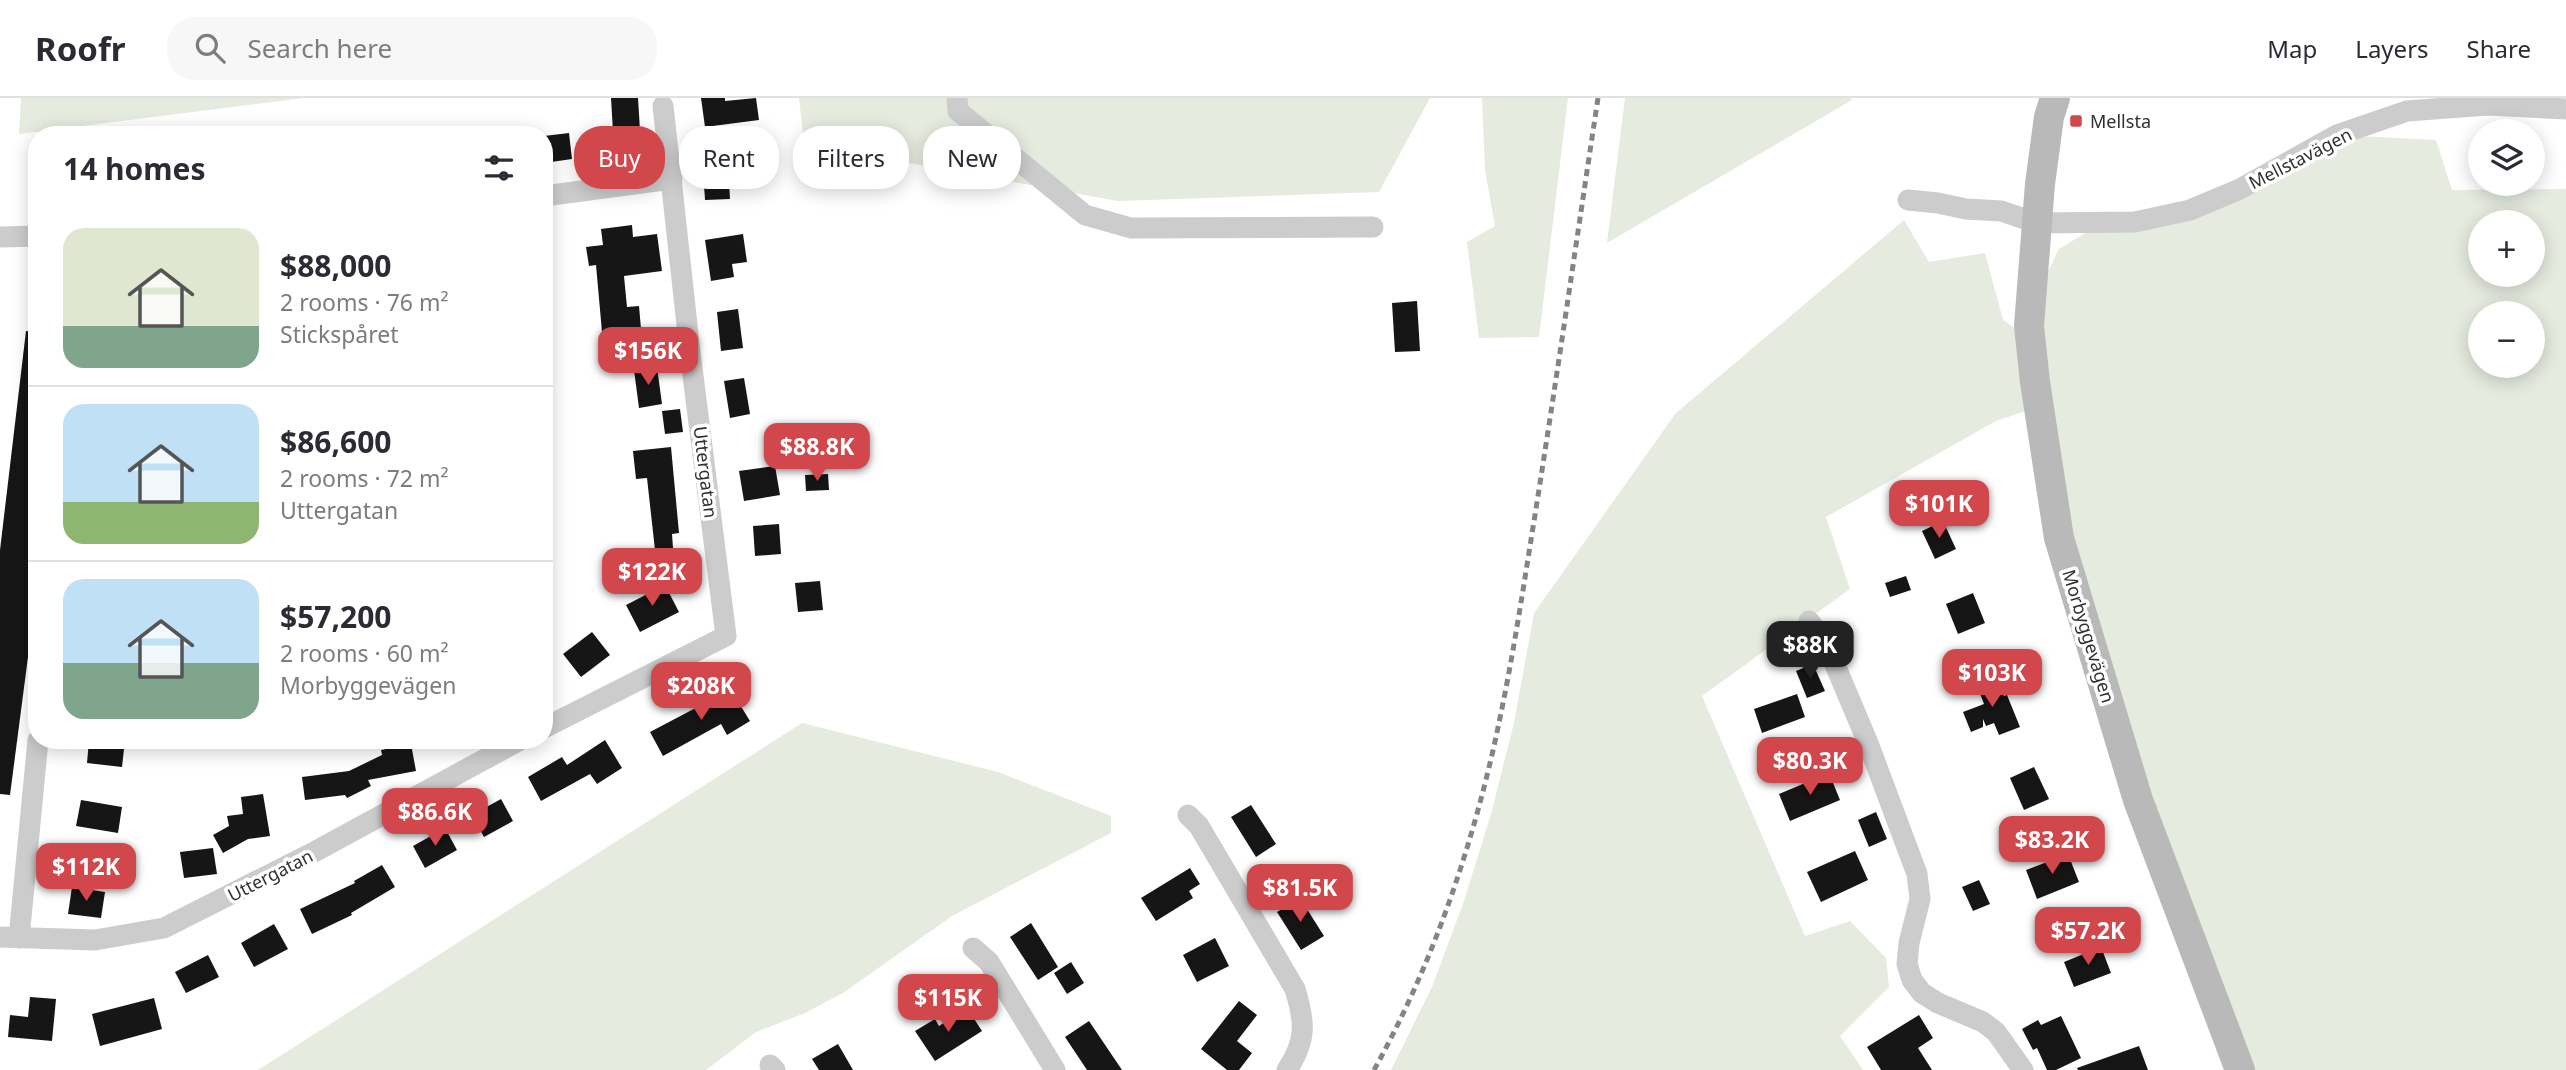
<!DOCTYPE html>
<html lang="en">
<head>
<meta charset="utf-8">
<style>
	:root { --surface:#fff; --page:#f7f7f7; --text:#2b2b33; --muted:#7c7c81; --line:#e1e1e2; --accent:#d1474b }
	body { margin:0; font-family:"Noto Sans",sans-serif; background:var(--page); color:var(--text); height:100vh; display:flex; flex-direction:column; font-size:26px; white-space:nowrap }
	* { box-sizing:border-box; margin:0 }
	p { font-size:23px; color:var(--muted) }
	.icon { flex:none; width:38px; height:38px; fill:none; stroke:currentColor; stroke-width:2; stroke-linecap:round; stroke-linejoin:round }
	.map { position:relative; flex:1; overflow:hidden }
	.side { position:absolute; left:28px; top:28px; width:525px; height:623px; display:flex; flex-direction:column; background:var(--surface); border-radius:28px; box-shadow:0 4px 18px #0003 }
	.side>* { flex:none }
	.banner { position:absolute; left:574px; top:28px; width:665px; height:63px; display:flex; gap:14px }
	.tools { position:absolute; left:2468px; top:21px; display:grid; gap:14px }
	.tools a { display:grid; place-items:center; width:77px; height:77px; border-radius:50%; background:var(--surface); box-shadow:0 4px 18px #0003; font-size:35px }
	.price { position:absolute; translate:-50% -60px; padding:0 16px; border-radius:14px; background:var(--accent); color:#fff; font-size:23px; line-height:46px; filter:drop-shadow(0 2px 4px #0008) }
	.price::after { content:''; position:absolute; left:50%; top:42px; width:21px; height:16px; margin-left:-10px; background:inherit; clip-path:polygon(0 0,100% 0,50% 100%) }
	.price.selected { background:#222; color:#fff }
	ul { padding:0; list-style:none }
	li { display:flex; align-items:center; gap:21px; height:175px; padding:0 35px }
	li+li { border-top:2px solid var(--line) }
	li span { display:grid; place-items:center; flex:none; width:196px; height:140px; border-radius:21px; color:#555 }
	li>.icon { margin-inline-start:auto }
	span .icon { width:84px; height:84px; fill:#fffc; stroke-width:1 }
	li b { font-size:30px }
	h2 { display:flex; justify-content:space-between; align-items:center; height:84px; padding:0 35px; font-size:30px }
	.chip { padding:0 24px; border-radius:28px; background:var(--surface); box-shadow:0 4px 18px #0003; font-size:24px; line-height:63px }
	.chip.selected { background:var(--accent); color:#fff }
	header { display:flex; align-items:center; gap:42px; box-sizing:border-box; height:98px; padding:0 35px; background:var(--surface); border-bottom:2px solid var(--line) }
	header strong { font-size:33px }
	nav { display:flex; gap:38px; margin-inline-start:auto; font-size:24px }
	.search { width:490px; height:63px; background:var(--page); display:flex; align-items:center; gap:18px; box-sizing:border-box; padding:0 24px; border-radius:28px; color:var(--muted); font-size:26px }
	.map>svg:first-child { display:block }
</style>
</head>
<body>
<header>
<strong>Roofr</strong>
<div class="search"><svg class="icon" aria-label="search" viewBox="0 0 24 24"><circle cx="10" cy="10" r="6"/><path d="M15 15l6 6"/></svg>Search here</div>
<nav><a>Map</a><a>Layers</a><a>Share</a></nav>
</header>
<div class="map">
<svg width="2566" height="972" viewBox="0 0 2566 972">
	<rect width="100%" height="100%" fill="#fff"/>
	<!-- green -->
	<g fill="#e5ebdf" fill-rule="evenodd">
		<path d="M21 0H303L19 36Z"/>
		<path d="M799 0H1430L1379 94 1118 103 804 46Z"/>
		<path d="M1482 0H1568L1539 239 1479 240 1467 144 1495 128 1485 72Z"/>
		<path d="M1625 0H1851L1852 2 1607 145Z"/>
		<path d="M2337 37 2436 42 2452 92 2566 91V972H2240L2138 702 2038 309 1996 323 1826 419 1850 491 1702 598 1805 838 1850 823 1886 860 1889 889 1840 938 1863 972H1391L1432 889 1464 803 1491 716 1514 625 1534 515 1676 315 1904 122 1929 164 1985 155 2003 222 2024 237 2033 205 2059 151 2087 134 2137 130ZM2480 124H2532V177H2480ZM2480 215H2532V268H2480Z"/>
		<path d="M802 625 998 674 1111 718V735L952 818 843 895 805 915 756 934 706 972H258Z"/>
	</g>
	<!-- building -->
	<g fill="#161616">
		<path d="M611 0H638L641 49 614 51Z"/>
		<path d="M701 0H725V3L756 0 759 22 705 29Z"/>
		<path d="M569 35 572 61 544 65V38Z"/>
		<path d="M728 70 730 101 705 102 703 72Z"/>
		<path d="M632 127 633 139 657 136 662 173 624 178 627 209 639 208 642 242 617 245 616 233 602 234 596 167 589 168 586 149 603 147 601 131Z"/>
		<path d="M743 136 747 164 732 166 734 179 711 183 705 142Z"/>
		<path d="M1417 203 1420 253 1395 254 1392 205Z"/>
		<path d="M738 211 743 250 721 253 717 214Z"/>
		<path d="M26 233 37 234V490L10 697 0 696V452Z"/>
		<path d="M657 269 662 306 639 310 634 272Z"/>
		<path d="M744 280 750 316 730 320 724 283Z"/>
		<path d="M680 311 683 334 665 336 662 313Z"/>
		<path d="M671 349 679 435 672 436 673 450 655 452 647 380 636 381 633 353Z"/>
		<path d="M775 368 780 397 744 403 739 373Z"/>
		<path d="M828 376 829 392 806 393 805 377Z"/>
		<path d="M1943 423 1956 451 1935 461 1922 433Z"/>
		<path d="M779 426 781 456 755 458 753 428Z"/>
		<path d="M1906 478 1911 492 1890 499 1885 485Z"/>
		<path d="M820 483 823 512 798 514 795 485Z"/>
		<path d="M665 487 679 514 640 534 626 507Z"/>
		<path d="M1973 495 1985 525 1958 536 1946 506Z"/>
		<path d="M592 534 610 557 581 579 563 556Z"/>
		<path d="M1813 566 1825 593 1807 600 1796 573Z"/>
		<path d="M1996 578 2004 598 2007 597 2020 629 1999 637 1994 625 1986 628 1983 621V629L1971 634 1963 614 1984 606 1976 585Z"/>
		<path d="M729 589 750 623 727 637 721 626 663 658 650 634 707 604Z"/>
		<path d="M1797 596 1805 619 1762 635 1754 611Z"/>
		<path d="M89 642H125L122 669 87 665Z"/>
		<path d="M605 642 622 670 597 686 590 676 541 703 528 679 562 659 567 667Z"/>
		<path d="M1847 643 1855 662 1833 671 1826 652Z"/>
		<path d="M411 646 416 673 368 682 371 688 347 700 345 697 305 702 302 679 349 673 382 657 381 652Z"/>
		<path d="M2034 669 2049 701 2024 712 2010 680Z"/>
		<path d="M1829 675 1840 702 1790 723 1779 696Z"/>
		<path d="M263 696 270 738 248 741 223 755 213 737 229 728 227 718 243 716 241 699Z"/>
		<path d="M501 701 513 723 484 739 472 717Z"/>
		<path d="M81 702 122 709 118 735 76 728Z"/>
		<path d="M1251 707 1276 746 1256 759 1231 719Z"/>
		<path d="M1876 714 1887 741 1869 749 1858 722Z"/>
		<path d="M445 730 457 752 425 770 413 748Z"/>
		<path d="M213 750 217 776 184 780 180 754Z"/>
		<path d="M1855 753 1868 782 1821 804 1807 774Z"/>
		<path d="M2068 756 2079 784 2037 801 2026 772Z"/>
		<path d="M382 767 395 789 351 815 352 817 312 836 300 811 355 785 354 783Z"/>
		<path d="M1190 770 1200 786 1189 793 1193 800 1156 823 1141 800Z"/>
		<path d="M1979 782 1990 806 1973 813 1962 789Z"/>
		<path d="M72 789 105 794 101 820 68 816Z"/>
		<path d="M1300 800 1324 838 1301 852 1277 814Z"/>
		<path d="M1031 825 1058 869 1038 882 1010 839Z"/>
		<path d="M274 826 288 851 254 869 241 845Z"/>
		<path d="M1215 840 1229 868 1197 884 1183 857Z"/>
		<path d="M2101 849 2111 875 2074 889 2064 864Z"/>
		<path d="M208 857 219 879 186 895 175 874Z"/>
		<path d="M1071 864 1084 885 1067 896 1054 875Z"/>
		<path d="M30 899 56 901 52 943 8 939 10 917 28 919Z"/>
		<path d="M154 900 162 931 100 948 92 916Z"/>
		<path d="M1239 903 1257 917 1237 943 1252 955 1239 972H1227L1201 951Z"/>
		<path d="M967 910 982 933 935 963 915 933 935 921 939 928Z"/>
		<path d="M1919 917 1933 940 1918 950 1932 972H1881L1867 949Z"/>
		<path d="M2061 918 2081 960 2056 972H2047L2037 950 2033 952 2022 931 2038 922 2041 927Z"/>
		<path d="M1089 923 1122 972H1087L1065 939Z"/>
		<path d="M838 946 853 972H819L812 961Z"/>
		<path d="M2139 948 2148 972H2078L2077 970Z"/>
	</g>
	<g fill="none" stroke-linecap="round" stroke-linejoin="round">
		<!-- street -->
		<g stroke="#ccc" stroke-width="21">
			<path d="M957 0 958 13 1085 117 1131 130 1373 129"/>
			<path d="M544 98 672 81"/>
			<path d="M1908 102 1938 105 1966 111 2001 113 2037 125 2135 124 2190 112 2240 91 2337 37 2407 13 2488 7 2566 11"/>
			<path d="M0 139 37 138"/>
			<path d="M1809 523 1825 543 1868 645 1917 776 1920 801 1909 845 1907 866 1912 882 1922 895 1938 905 1983 924 1996 934 2023 972"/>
			<path d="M544 630 726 538 690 254 663 8"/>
			<path d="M1188 717 1199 728 1295 891C1305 924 1307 942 1287 972"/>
			<path d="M0 839 95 842 164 830 316 753 520 642"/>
			<path d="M19 840 38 642"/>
			<path d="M973 850 989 864 1055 972"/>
			<path d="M770 967 775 972"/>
		</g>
		<!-- secondary -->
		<path stroke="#b9b9b9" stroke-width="30" d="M2055 0 2049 19 2040 86 2029 228 2035 284 2059 440 2138 702 2240 972"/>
		<!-- rail -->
		<path stroke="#848484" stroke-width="5" stroke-dasharray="7 5" stroke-linecap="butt" d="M1374 972C1434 864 1475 742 1500 620 1514 553 1524 485 1535 417 1557 278 1577 139 1598 0"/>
	</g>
	<!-- markers -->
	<rect fill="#d1474b" stroke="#fff" stroke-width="2.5" x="2069" y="16" width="14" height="14" rx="3.5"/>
	<g text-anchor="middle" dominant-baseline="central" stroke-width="7" stroke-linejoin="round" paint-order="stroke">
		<!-- poi labels -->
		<g font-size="18" fill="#2f2f2f" stroke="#fff" text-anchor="start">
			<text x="2090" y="23">Mellsta</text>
		</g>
		<!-- street labels -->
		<g font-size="18" fill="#2f2f2f" stroke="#fff">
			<text transform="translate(2300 60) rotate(-27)">Mellstavägen</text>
			<text transform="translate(706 374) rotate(83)">Uttergatan</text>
			<text transform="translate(2089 538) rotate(73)">Morbyggevägen</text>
			<text transform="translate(270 777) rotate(-27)">Uttergatan</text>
		</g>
	</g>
</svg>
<div class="tools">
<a><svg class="icon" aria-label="layers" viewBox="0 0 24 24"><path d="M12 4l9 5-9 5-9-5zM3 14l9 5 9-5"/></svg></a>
<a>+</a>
<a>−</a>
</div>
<b class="price" style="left:648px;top:289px">$156K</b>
<b class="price" style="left:817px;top:385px">$88.8K</b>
<b class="price" style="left:1939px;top:442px">$101K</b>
<b class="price" style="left:652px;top:510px">$122K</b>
<b class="price selected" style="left:1810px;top:583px">$88K</b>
<b class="price" style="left:1992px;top:611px">$103K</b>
<b class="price" style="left:701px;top:624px">$208K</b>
<b class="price" style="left:1810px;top:699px">$80.3K</b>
<b class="price" style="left:435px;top:750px">$86.6K</b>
<b class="price" style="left:2052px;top:778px">$83.2K</b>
<b class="price" style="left:86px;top:805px">$112K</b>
<b class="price" style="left:1300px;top:826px">$81.5K</b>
<b class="price" style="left:2088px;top:869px">$57.2K</b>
<b class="price" style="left:948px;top:936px">$115K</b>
<div class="banner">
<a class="chip selected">Buy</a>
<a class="chip">Rent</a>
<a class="chip">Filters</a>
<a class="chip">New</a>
</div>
<section class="side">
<h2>14 homes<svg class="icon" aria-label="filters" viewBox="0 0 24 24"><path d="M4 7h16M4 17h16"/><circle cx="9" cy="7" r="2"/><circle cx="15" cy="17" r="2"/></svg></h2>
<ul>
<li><span style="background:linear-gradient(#dfe7d0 70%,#7fa58c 0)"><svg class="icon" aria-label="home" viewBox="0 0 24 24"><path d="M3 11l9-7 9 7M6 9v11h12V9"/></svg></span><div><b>$88,000</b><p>2 rooms · 76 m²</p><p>Stickspåret</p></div></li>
<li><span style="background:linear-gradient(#bfe0f5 70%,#8fb573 0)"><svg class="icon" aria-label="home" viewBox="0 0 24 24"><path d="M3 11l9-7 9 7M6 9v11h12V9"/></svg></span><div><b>$86,600</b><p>2 rooms · 72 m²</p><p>Uttergatan</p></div></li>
<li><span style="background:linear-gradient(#bfe0f5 60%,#7fa58c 0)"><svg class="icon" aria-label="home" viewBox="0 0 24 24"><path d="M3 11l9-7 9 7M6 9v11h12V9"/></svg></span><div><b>$57,200</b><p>2 rooms · 60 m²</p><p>Morbyggevägen</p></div></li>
</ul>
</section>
</div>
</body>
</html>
